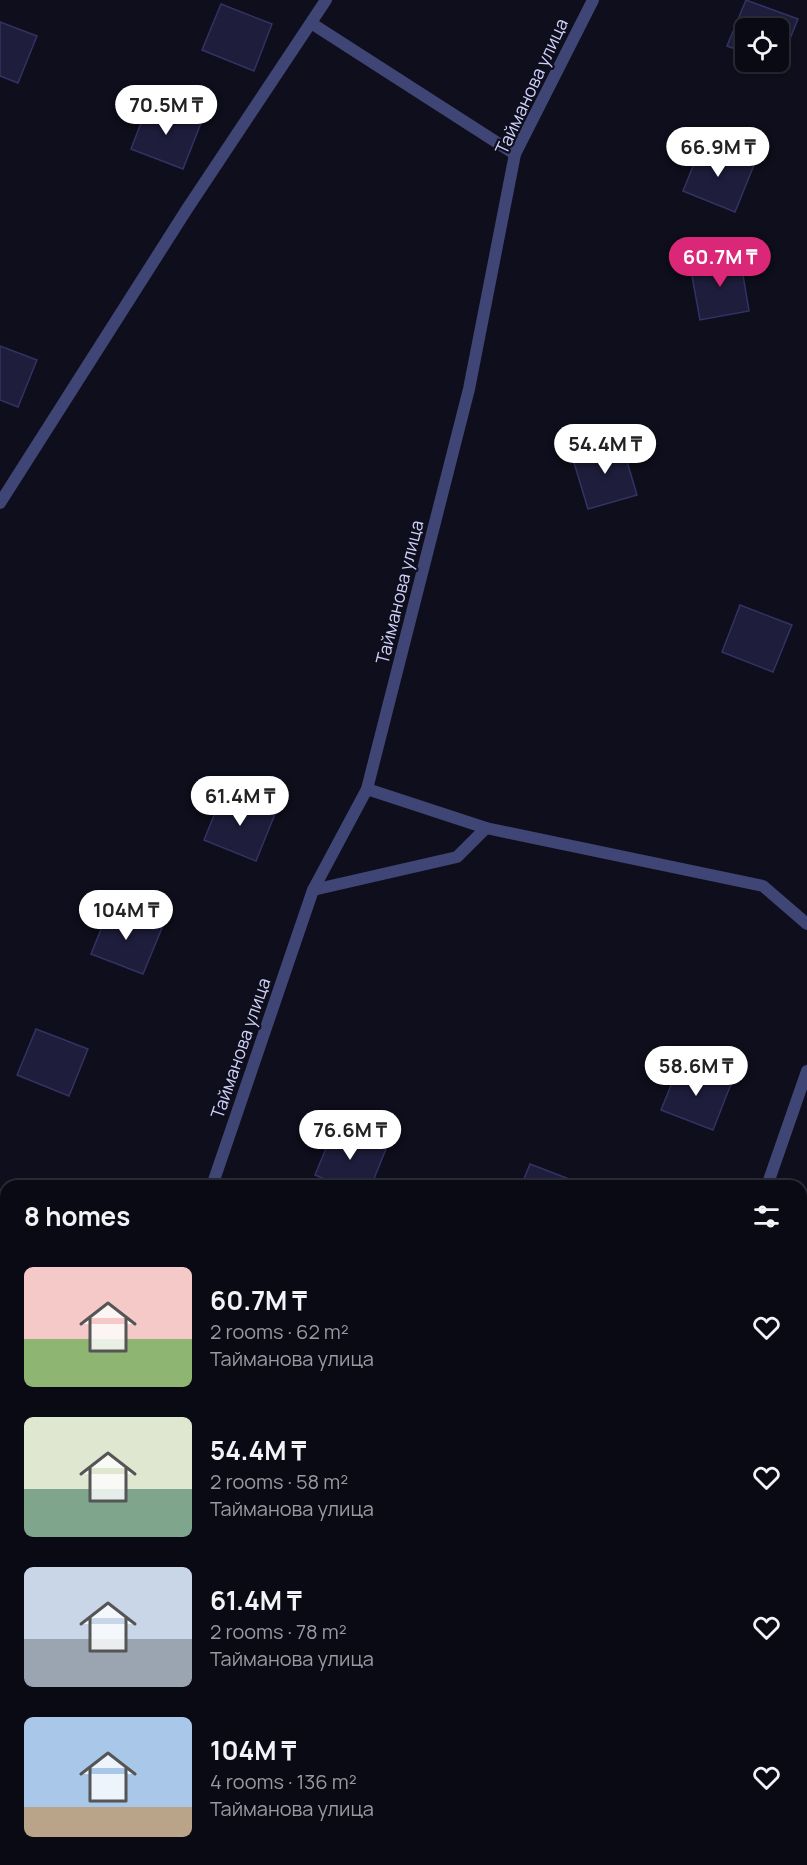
<!DOCTYPE html>
<html lang="en">
<head>
<meta charset="utf-8">
<style>
	:root { --surface:#0a0a15; --page:#181822; --text:#f1f3f6; --muted:#999aa0; --line:#2a2b34; --accent:#db2777 }
	body { margin:0; font-family:Manrope,sans-serif; background:var(--page); color:var(--text); height:100vh; display:flex; flex-direction:column; font-size:22px; white-space:nowrap }
	* { box-sizing:border-box; margin:0 }
	p { font-size:20px; color:var(--muted) }
	.icon { flex:none; width:33px; height:33px; fill:none; stroke:currentColor; stroke-width:2; stroke-linecap:round; stroke-linejoin:round }
	.map { position:relative; flex:1; overflow:hidden }
	.sheet { position:absolute; left:0px; top:1180px; width:807px; height:686px; display:flex; flex-direction:column; background:var(--surface); border-radius:18px 18px 0 0; box-shadow:0 2px 4px #0004,0 0 0 2px var(--line) }
	.sheet>* { flex:none }
	.controls { position:absolute; left:735px; top:18px; display:grid; gap:12px }
	.controls a { display:grid; place-items:center; width:54px; height:54px; border-radius:9px; background:var(--surface); box-shadow:0 2px 4px #0004,0 0 0 2px var(--line); font-size:30px }
	.price { position:absolute; translate:-50% -51px; padding:0 14px; border-radius:21px; background:#fff; color:#222; font-size:20px; line-height:39px; filter:drop-shadow(0 2px 3px #0008) }
	.price::after { content:''; position:absolute; left:50%; top:36px; width:18px; height:14px; margin-left:-9px; background:inherit; clip-path:polygon(0 0,100% 0,50% 100%) }
	.price.selected { background:var(--accent); color:#fff }
	ul { padding:0; list-style:none }
	li { display:flex; align-items:center; gap:18px; height:150px; padding:0 24px }
	li span { display:grid; place-items:center; flex:none; width:168px; height:120px; border-radius:9px; color:#555 }
	li>.icon { margin-inline-start:auto }
	span .icon { width:72px; height:72px; fill:#fffc; stroke-width:1 }
	li b { font-size:26px }
	h2 { display:flex; justify-content:space-between; align-items:center; height:72px; padding:0 24px; font-size:26px }
	.map>svg:first-child { display:block }
</style>
</head>
<body>
<div class="map">
<svg width="807" height="1865" viewBox="0 0 807 1865">
	<rect width="100%" height="100%" fill="#0e0e1c"/>
	<!-- building -->
	<g fill="#1e1d3b" stroke="#343264" stroke-width="1.5">
		<path d="M746 0 798 19 779 66 767 62H778V28H746V53L727 46Z"/>
		<path d="M221 4 272 24 254 71 202 50Z"/>
		<path d="M0 22 37 36 18 83 0 76Z"/>
		<path d="M149 102 201 123 183 169 131 149Z"/>
		<path d="M702 144 754 165 735 212 683 191Z"/>
		<path d="M740 257 749 311 700 320 690 265Z"/>
		<path d="M0 346 37 360 18 407 0 400Z"/>
		<path d="M621 441 637 495 588 509 572 456Z"/>
		<path d="M740 605 792 625 773 672 722 652Z"/>
		<path d="M223 793 275 814 256 861 204 840Z"/>
		<path d="M110 907 162 928 143 974 91 954Z"/>
		<path d="M36 1029 88 1049 69 1096 17 1075Z"/>
		<path d="M680 1063 731 1084 713 1130 661 1110Z"/>
		<path d="M334 1129 386 1149 371 1186H342L315 1175Z"/>
		<path d="M530 1164 582 1184 581 1186H521Z"/>
		<path d="M0 1254 6 1257V1311L0 1308Z"/>
		<path d="M801 1486 807 1488V1507L801 1522Z"/>
		<path d="M0 1496 6 1498V1537L1 1551Z"/>
		<path d="M339 1860H399L397 1865H337Z"/>
		<path d="M610 1860H670L668 1865H609L608 1864Z"/>
	</g>
	<g fill="none" stroke-linecap="round" stroke-linejoin="round">
		<!-- service -->
		<g stroke="#3f4575" stroke-width="12">
			<path d="M311 23 515 154"/>
			<path d="M0 503 187 209 326 0"/>
			<path d="M367 789 486 828 763 886 807 924"/>
			<path d="M313 890 457 857 486 828"/>
		</g>
		<!-- minor -->
		<g stroke="#3f4575" stroke-width="12">
			<path d="M212 1186 313 890 367 789 469 389 515 154 593 0"/>
			<path d="M767 1186 807 1071"/>
			<path d="M0 1807 6 1789"/>
			<path d="M534 1865 536 1860"/>
		</g>
	</g>
	<g text-anchor="middle" dominant-baseline="central" stroke-width="4.5" stroke-linejoin="round" paint-order="stroke">
		<!-- street labels -->
		<g font-size="18" fill="#cfd1f9" stroke="#0e0e1c">
			<text transform="translate(531 86) rotate(-65)">Тайманова улица</text>
			<text transform="translate(399 592) rotate(-76)">Тайманова улица</text>
			<text transform="translate(240 1048) rotate(-71)">Тайманова улица</text>
		</g>
	</g>
</svg>
<div class="controls">
<a><svg class="icon" aria-label="locate" viewBox="0 0 24 24"><circle cx="12" cy="12" r="6"/><path d="M12 2v4M12 18v4M2 12h4M18 12h4"/></svg></a>
</div>
<b class="price" style="left:166px;top:136px">70.5M ₸</b>
<b class="price" style="left:718px;top:178px">66.9M ₸</b>
<b class="price selected" style="left:720px;top:288px">60.7M ₸</b>
<b class="price" style="left:605px;top:475px">54.4M ₸</b>
<b class="price" style="left:240px;top:827px">61.4M ₸</b>
<b class="price" style="left:126px;top:941px">104M ₸</b>
<b class="price" style="left:696px;top:1097px">58.6M ₸</b>
<b class="price" style="left:350px;top:1161px">76.6M ₸</b>
<section class="sheet">
<h2>8 homes<svg class="icon" aria-label="filters" viewBox="0 0 24 24"><path d="M4 7h16M4 17h16"/><circle cx="9" cy="7" r="2"/><circle cx="15" cy="17" r="2"/></svg></h2>
<ul>
<li><span style="background:linear-gradient(#f6c9c9 60%,#8fb573 0)"><svg class="icon" aria-label="home" viewBox="0 0 24 24"><path d="M3 11l9-7 9 7M6 9v11h12V9"/></svg></span><div><b>60.7M ₸</b><p>2 rooms · 62 m²</p><p>Тайманова улица</p></div><svg class="icon" aria-label="heart" viewBox="0 0 24 24"><path d="M12 20l-8-8c-3-5 5-10 8-4 3-6 11-1 8 4z"/></svg></li>
<li><span style="background:linear-gradient(#dfe7d0 60%,#7fa58c 0)"><svg class="icon" aria-label="home" viewBox="0 0 24 24"><path d="M3 11l9-7 9 7M6 9v11h12V9"/></svg></span><div><b>54.4M ₸</b><p>2 rooms · 58 m²</p><p>Тайманова улица</p></div><svg class="icon" aria-label="heart" viewBox="0 0 24 24"><path d="M12 20l-8-8c-3-5 5-10 8-4 3-6 11-1 8 4z"/></svg></li>
<li><span style="background:linear-gradient(#c9d6e8 60%,#9aa5b1 0)"><svg class="icon" aria-label="home" viewBox="0 0 24 24"><path d="M3 11l9-7 9 7M6 9v11h12V9"/></svg></span><div><b>61.4M ₸</b><p>2 rooms · 78 m²</p><p>Тайманова улица</p></div><svg class="icon" aria-label="heart" viewBox="0 0 24 24"><path d="M12 20l-8-8c-3-5 5-10 8-4 3-6 11-1 8 4z"/></svg></li>
<li><span style="background:linear-gradient(#a9c7e8 75%,#b9a48a 0)"><svg class="icon" aria-label="home" viewBox="0 0 24 24"><path d="M3 11l9-7 9 7M6 9v11h12V9"/></svg></span><div><b>104M ₸</b><p>4 rooms · 136 m²</p><p>Тайманова улица</p></div><svg class="icon" aria-label="heart" viewBox="0 0 24 24"><path d="M12 20l-8-8c-3-5 5-10 8-4 3-6 11-1 8 4z"/></svg></li>
</ul>
</section>
</div>
</body>
</html>
